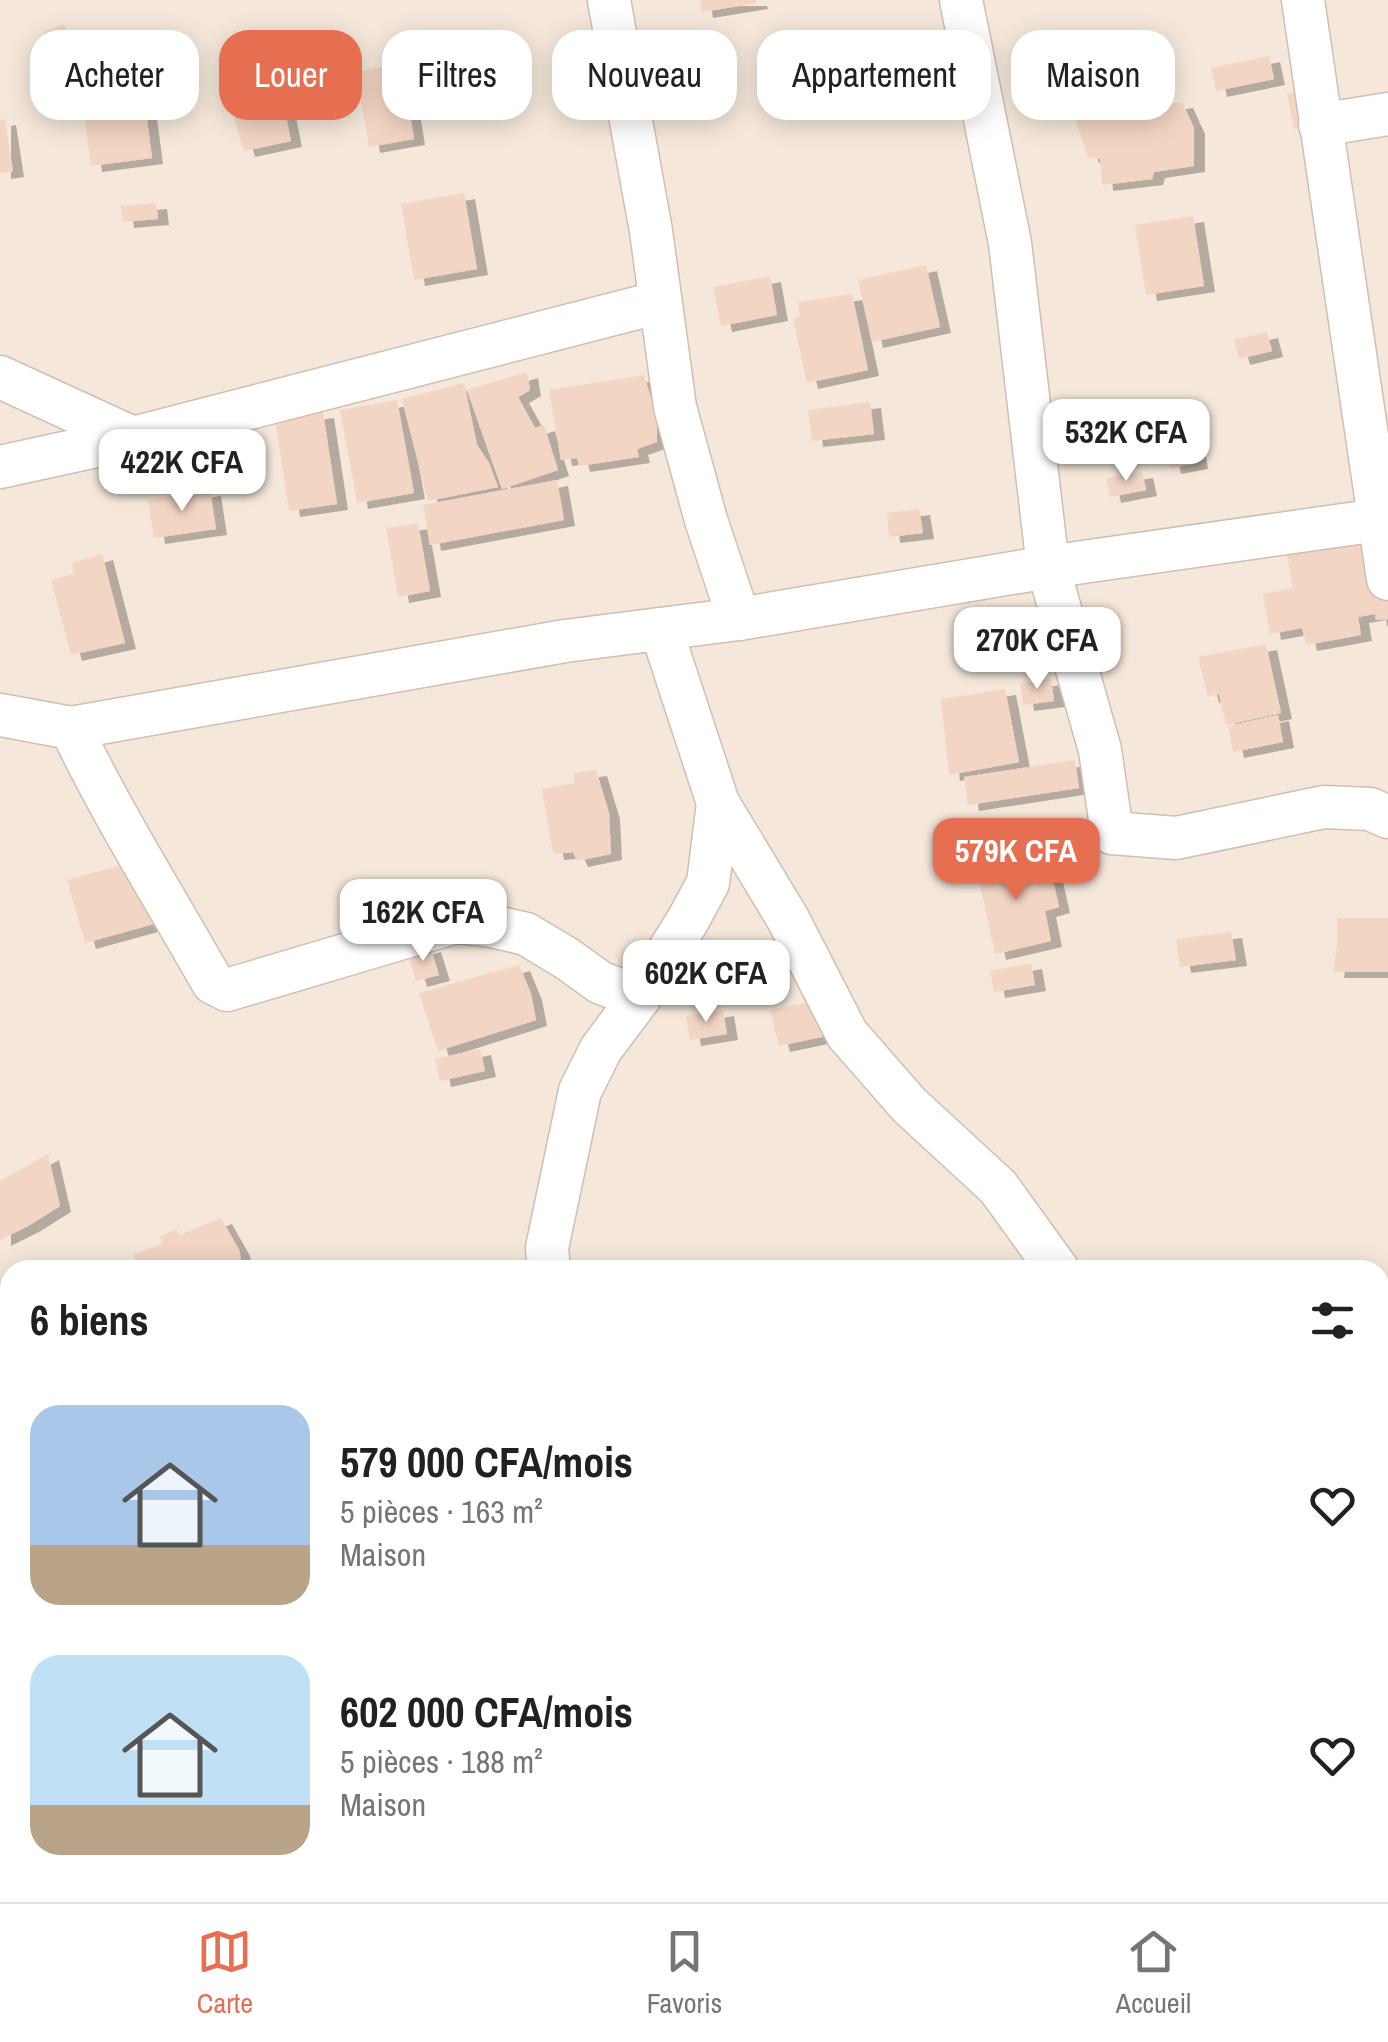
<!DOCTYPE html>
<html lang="fr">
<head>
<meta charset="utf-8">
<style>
	:root { --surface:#fff; --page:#f6f6f6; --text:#202124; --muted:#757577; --line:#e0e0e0; --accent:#e76f51 }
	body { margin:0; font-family:"Archivo Narrow",sans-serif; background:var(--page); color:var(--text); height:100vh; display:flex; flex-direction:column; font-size:38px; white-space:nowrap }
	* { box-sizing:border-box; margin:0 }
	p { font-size:32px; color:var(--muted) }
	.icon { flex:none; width:55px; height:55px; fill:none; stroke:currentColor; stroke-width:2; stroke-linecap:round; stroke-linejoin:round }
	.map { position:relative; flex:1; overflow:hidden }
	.drawer { position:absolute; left:0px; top:1260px; width:1390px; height:642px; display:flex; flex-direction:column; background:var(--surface); border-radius:30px 30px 0 0; box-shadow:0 5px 25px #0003 }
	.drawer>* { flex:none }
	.guide { position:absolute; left:30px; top:30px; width:1330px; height:90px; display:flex; gap:20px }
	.price { position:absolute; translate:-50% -85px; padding:0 22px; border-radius:20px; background:#fff; color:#222; font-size:32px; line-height:65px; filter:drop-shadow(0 2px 5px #0008) }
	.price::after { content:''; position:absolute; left:50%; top:60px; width:30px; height:22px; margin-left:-15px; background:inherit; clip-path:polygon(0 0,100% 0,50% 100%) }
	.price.current { background:var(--accent); color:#fff }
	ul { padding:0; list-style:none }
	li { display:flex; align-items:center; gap:30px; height:250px; padding:0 30px }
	li span { display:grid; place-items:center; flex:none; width:280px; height:200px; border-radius:30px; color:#555 }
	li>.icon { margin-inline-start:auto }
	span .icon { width:120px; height:120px; fill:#fffc; stroke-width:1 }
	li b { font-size:42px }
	h2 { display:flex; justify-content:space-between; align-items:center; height:120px; padding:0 30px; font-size:42px }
	.pill { padding:0 35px; border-radius:30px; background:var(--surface); box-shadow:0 5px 25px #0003; font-size:35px; line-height:90px }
	.pill.current { background:var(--accent); color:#fff }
	.tab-bar { display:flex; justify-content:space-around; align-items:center; height:140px; border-top:2px solid var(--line); background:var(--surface); font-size:28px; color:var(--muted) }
	.tab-bar a { display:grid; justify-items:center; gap:5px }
	.tab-bar .current { color:var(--accent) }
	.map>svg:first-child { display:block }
</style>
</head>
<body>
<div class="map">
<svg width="1388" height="1902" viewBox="0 0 1388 1902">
	<defs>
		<filter id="shadow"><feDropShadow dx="11" dy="6" stdDeviation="0" flood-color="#0004"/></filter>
	</defs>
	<rect width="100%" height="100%" fill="#fdf6ec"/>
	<!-- residential -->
	<path fill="#f5e8da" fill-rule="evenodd" d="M0 0H1388V1902H0ZM10 1270H1380V1892H10Z"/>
	<!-- building -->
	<g fill="#f3d5c3" filter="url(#shadow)">
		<path d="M700 0H756L757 3 702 12Z"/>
		<path d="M64 24 75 48 55 59 44 32Z"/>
		<path d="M1269 56 1274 79 1216 91 1211 68Z"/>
		<path d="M402 64 414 139 369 147 356 71Z"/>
		<path d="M280 87 291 141 244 151 229 98Z"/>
		<path d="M1307 89 1315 125 1294 129 1287 94Z"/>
		<path d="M1182 102 1194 128V166L1154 172 1152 179 1102 185 1100 159 1088 157 1075 118Z"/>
		<path d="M145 105 152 158 91 166 84 113Z"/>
		<path d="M5 119 13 171 0 173V120Z"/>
		<path d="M464 193 477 269 414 280 401 204Z"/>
		<path d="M156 203 158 219 123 222 121 206Z"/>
		<path d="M1193 216 1204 286 1146 295 1135 225Z"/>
		<path d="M926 265 940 327 872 342 858 280Z"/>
		<path d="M770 276 777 315 721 326 713 287Z"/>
		<path d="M852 294 868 370 807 383 793 319 800 316 798 302Z"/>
		<path d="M1267 332 1272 351 1239 359 1234 340Z"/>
		<path d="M527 372 530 390 518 397 535 428 544 425 558 470 502 489 467 390Z"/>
		<path d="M644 375 657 419V442L637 449 639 457 579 466 577 458 561 460 549 390Z"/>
		<path d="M464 383 477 445 489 463 498 487 428 501 402 399Z"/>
		<path d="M397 400 414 493 357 503 340 410Z"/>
		<path d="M870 402 874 434 812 441 808 410Z"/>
		<path d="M1188 409 1197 463 1170 468 1161 414Z"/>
		<path d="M323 412 337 504 289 511 275 419Z"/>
		<path d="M1142 472 1146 490 1110 497 1106 478Z"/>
		<path d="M557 480 564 520 430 545 423 505Z"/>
		<path d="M210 490 216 529 154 538 148 500Z"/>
		<path d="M919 509 923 533 889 537 887 513Z"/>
		<path d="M418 523 430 591 398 597 386 528Z"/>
		<path d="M1360 533 1374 605 1372 585 1388 584V619L1376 620 1375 614 1358 617 1361 635 1306 645 1302 628 1270 634 1263 594 1293 588 1285 546Z"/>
		<path d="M102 554 125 643 71 655 51 580 74 574 72 563Z"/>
		<path d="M1266 644 1281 713 1226 725 1219 694 1208 697 1198 657Z"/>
		<path d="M1051 679 1054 701 1023 705 1020 683Z"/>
		<path d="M1005 689 1019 762 949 775 941 699Z"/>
		<path d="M1278 715 1283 742 1233 752 1228 726Z"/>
		<path d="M1075 760 1079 788 968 805 964 777Z"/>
		<path d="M596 770 609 813 611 854 577 861 573 852 553 854 542 789 575 783 574 773Z"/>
		<path d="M1015 854 1020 874 1050 867 1059 907 1045 911 1051 941 995 954 975 862Z"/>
		<path d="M136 861 183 916 85 943 67 880Z"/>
		<path d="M1337 918H1388V972H1333L1337 945Z"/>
		<path d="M1231 932 1236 960 1180 967 1176 939Z"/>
		<path d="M430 946 439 975 416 981 408 953Z"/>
		<path d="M1031 963 1035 985 994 992 990 971Z"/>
		<path d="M519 965 531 994 536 1020 438 1051 419 993Z"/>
		<path d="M823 999 831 1035 779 1046 770 1010Z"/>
		<path d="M723 1010 727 1034 690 1040 686 1016Z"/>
		<path d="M480 1049 485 1071 440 1081 435 1059Z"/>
		<path d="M48 1154 60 1206 28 1226 0 1240V1181Z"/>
		<path d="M221 1218 239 1250 243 1270H139L133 1255 163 1243 159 1237 176 1229 180 1235Z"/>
		<path d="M1388 1717V1766L1380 1768V1719Z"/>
		<path d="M1211 1892H1240L1278 1898V1902H1210Z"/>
	</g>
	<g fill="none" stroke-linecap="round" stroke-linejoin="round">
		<defs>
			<g id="minor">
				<path d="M609 0 651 231 675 407 706 520 739 619"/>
				<path d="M961 0 1010 243 1048 567 1100 750 1112 833 1176 838 1324 807 1370 809 1388 817"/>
				<path d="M1303 0 1388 579"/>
				<path d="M1320 125 1388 114"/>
				<path d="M0 377 133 438"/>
				<path d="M0 467 133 438 660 302"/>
				<path d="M661 629 718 803 788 919 847 1034 909 1105 998 1187 1058 1270"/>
				<path d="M0 715 71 728"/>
				<path d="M640 997 601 983 566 958 526 934 492 926 456 922 227 990 213 983C165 898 113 816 71 728L565 641 739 619 1048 567 1378 520"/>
				<path d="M549 1270 547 1248 580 1091 601 1049 640 997 688 920 708 883 718 803"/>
				<path d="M1380 1350 1388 1349"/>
				<path d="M951 1892 952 1902"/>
				<path d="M1285 1892 1288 1902"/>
				<path d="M123 1902 140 1892"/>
			</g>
		</defs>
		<!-- minor casing -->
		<use href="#minor" stroke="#d1beb0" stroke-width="45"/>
		<!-- minor -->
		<use href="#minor" stroke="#fff" stroke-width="42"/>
	</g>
</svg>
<b class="price" style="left:1126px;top:484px">532K CFA</b>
<b class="price" style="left:182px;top:514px">422K CFA</b>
<b class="price" style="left:1037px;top:692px">270K CFA</b>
<b class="price current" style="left:1016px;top:903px">579K CFA</b>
<b class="price" style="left:423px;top:964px">162K CFA</b>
<b class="price" style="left:706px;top:1025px">602K CFA</b>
<div class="guide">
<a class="pill">Acheter</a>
<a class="pill current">Louer</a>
<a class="pill">Filtres</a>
<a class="pill">Nouveau</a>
<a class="pill">Appartement</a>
<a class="pill">Maison</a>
</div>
<section class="drawer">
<h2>6 biens<svg class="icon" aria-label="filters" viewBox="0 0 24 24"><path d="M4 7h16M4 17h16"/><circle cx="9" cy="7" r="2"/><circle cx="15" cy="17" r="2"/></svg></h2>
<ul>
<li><span style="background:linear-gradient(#a9c7e8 70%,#b9a48a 0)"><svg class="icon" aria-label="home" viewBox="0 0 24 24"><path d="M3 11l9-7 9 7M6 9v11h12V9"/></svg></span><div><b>579 000 CFA/mois</b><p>5 pièces · 163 m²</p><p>Maison</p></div><svg class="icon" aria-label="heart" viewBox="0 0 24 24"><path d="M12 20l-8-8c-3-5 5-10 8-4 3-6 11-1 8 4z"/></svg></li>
<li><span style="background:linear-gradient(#bfe0f5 75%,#b9a48a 0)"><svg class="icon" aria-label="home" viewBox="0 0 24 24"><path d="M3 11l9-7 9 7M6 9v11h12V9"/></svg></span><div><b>602 000 CFA/mois</b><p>5 pièces · 188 m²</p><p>Maison</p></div><svg class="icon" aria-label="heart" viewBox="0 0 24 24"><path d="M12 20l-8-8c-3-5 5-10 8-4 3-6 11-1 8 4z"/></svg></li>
</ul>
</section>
</div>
<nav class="tab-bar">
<a class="current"><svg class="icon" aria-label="map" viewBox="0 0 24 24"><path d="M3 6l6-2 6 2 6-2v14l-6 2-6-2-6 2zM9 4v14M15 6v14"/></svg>Carte</a>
<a><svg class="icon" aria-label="saved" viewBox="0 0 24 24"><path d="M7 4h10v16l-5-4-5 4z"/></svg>Favoris</a>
<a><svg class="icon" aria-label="home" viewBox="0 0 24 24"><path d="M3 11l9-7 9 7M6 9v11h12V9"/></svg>Accueil</a>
</nav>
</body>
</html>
